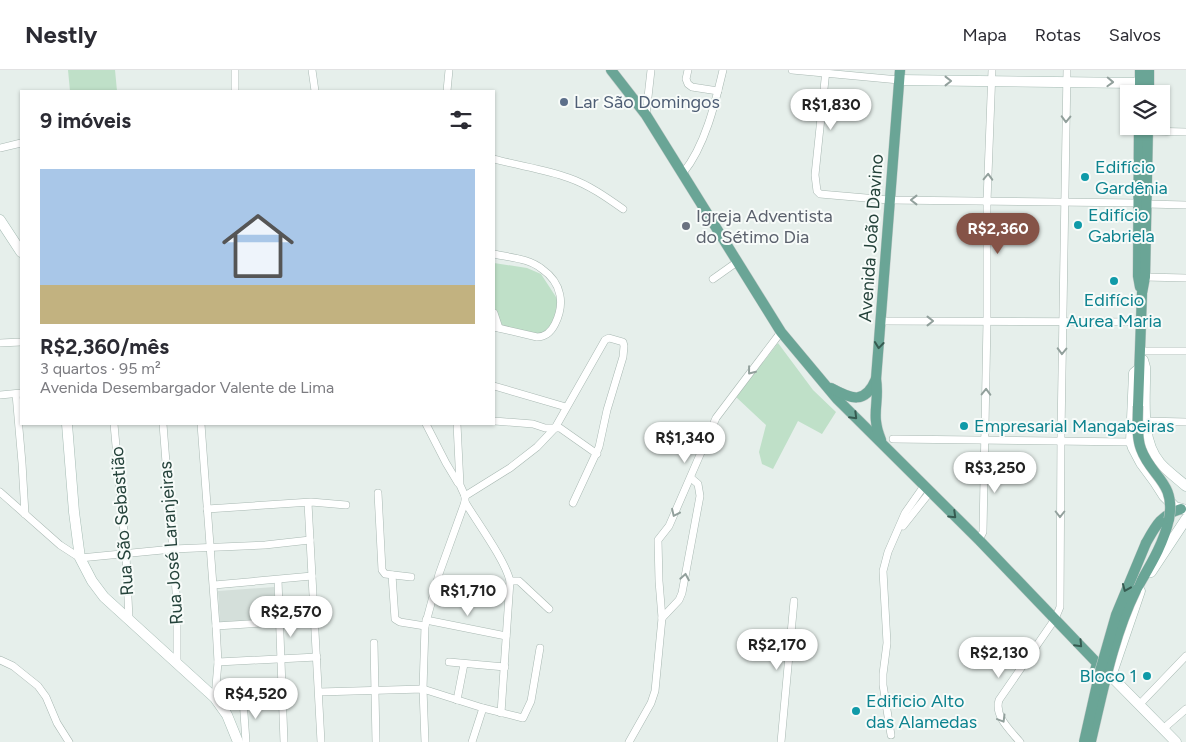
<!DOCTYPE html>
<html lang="pt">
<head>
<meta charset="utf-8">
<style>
	:root { --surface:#fff; --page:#f2f2f3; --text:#2b2b33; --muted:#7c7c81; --line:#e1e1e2; --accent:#855347 }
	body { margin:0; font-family:Figtree,sans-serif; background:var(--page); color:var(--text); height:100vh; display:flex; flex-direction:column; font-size:19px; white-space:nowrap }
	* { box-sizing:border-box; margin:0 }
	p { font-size:16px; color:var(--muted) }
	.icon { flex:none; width:28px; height:28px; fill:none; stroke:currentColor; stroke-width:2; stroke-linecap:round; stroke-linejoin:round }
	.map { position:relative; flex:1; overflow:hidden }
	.panel { position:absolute; left:20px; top:20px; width:475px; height:335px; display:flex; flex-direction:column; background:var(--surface); border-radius:0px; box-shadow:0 1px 4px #0004 }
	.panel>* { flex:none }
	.fabs { position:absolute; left:1120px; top:15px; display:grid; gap:10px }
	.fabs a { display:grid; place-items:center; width:50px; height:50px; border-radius:0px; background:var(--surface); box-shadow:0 1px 4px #0004; font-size:25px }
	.price { position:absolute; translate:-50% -42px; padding:0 11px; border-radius:18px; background:#fff; color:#222; font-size:16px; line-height:32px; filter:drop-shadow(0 1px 2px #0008) }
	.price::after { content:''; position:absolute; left:50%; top:30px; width:15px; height:11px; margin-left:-8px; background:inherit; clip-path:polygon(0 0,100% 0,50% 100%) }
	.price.on { background:var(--accent); color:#fff }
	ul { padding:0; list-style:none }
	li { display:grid; align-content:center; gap:10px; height:265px; padding:0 20px }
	li span { display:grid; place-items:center; height:155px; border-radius:0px; color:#555 }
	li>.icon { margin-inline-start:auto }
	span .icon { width:90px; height:90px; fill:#fffc; stroke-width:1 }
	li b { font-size:21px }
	h2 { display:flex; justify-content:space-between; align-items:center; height:60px; padding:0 20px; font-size:21px }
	header { display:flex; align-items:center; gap:30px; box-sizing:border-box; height:70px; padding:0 25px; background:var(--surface); border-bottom:1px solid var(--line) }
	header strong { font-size:24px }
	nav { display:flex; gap:28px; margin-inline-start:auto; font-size:18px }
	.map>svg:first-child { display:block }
</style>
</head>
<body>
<header>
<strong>Nestly</strong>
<nav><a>Mapa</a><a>Rotas</a><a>Salvos</a></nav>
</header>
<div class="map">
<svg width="1186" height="672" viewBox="0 0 1186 672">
	<rect width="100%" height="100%" fill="#e6efeb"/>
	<!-- built -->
	<path fill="#d4dfda" d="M274 517 276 551 220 554 218 521Z"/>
	<!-- green -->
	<g fill="#bfe0c8">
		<path d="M68 0H115L117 21H70Z"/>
		<path d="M494 193 527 198 541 204 556 227 559 236 554 253 543 266 505 258C489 243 494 213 494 193Z"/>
		<path d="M778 273 813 320 836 342 822 364 798 351 773 399 762 394 759 382 766 355 736 327Z"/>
	</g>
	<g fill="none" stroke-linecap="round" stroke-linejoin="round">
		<defs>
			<g id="street">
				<path d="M235 0V21"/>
				<path d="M312 0 315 21"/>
				<path d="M688 0 686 9 688 14 692 17 718 21"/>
				<path d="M792 0 899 10"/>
				<path d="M826 0 815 105 817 121 820 124 889 130 1138 133"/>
				<path d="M447 21 449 0"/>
				<path d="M646 45 651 0"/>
				<path d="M1148 61 1186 62"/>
				<path d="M0 78 21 73"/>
				<path d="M494 89C519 96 545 99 569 108 589 115 606 127 623 139"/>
				<path d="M683 103C705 76 715 34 723 0"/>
				<path d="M1147 134 1186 135"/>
				<path d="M494 184C511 188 528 188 542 199 562 213 565 234 555 254 551 262 546 267 537 267L494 257"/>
				<path d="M1145 207 1186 208"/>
				<path d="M713 209 737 192"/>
				<path d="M494 243 499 258"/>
				<path d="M882 251 1141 252"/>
				<path d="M0 273 21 272"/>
				<path d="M1141 281H1186"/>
				<path d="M494 316 566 337"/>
				<path d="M16 324 22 393 25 444"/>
				<path d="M0 325 21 323"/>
				<path d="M494 351 533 354 545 358H560L597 384"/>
				<path d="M1146 351 1186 352"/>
				<path d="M114 354 126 485 129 549"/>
				<path d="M163 354 177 534V592"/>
				<path d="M201 354 216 556 218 592 215 628"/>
				<path d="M426 354 446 393 458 413"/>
				<path d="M457 354 460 415 465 426"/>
				<path d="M893 369 1131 372"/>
				<path d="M0 422 60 475 80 488 173 479 265 475 310 470"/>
				<path d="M378 423 382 500 385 504 411 507"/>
				<path d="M465 426 510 398 537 377 555 358 605 270 609 268 623 272 624 276 623 287 607 340 599 377 573 433"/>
				<path d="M465 432C477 452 505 490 510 511L501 643"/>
				<path d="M308 433 321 672"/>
				<path d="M207 439 311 432 346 435"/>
				<path d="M903 456 930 422"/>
				<path d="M979 470 983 462 987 251V131L992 0"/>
				<path d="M392 505 395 549 400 552 425 556"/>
				<path d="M278 510 284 672"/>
				<path d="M510 511H519L549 539"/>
				<path d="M214 515 312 506"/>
				<path d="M662 548 679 530 682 523 700 426 698 414 691 408"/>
				<path d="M426 550 506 566"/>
				<path d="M216 556 279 552"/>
				<path d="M374 573 376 672"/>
				<path d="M0 590 13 596 38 616 46 627 57 653 69 672"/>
				<path d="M218 592 317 587"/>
				<path d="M449 592 505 597"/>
				<path d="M319 622 423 619 483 638 523 648 531 631 540 578"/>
				<path d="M243 629 246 672"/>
				<path d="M457 630 464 594"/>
				<path d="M217 631 283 627"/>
				<path d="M1139 635 1186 586"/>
				<path d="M1163 659 1186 639"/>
				<path d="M891 665 883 615V604L887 573 883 501 888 482 905 443 924 416"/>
				<path d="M425 672 423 619 425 556 439 504 465 432V426"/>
				<path d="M472 672 483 638"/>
				<path d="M629 672 651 633 655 621 662 548 659 511 658 470 669 456 716 348 781 262"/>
				<path d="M781 672 794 531"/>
				<path d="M1020 672C1010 660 994 646 999 630L1055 549 1060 537 1061 363 1067 0"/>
			</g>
			<g id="secondary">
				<path d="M899 10 1134 13 1140 11 1143 5"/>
				<path d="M0 150 21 182"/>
				<path d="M1143 290 1145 297C1146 327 1139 369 1160 393 1167 401 1178 409 1186 416"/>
				<path d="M1140 298 1134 303 1131 372 1133 378 1141 393 1155 412 1164 426 1175 437 1186 440"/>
				<path d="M67 354 74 442 80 488 92 511 104 527 215 628 227 645 238 672"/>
				<path d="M1151 502 1186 449"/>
				<path d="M1107 602 1176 672"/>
				<path d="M1111 606 1140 521"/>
			</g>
			<g id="primary">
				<path d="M611 0 646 45 781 262 837 329 979 470 1097 593 1094 605"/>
				<path d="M1140 24V0"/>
				<path d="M1149 24V0"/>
				<path d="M1139 56 1138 206 1140 217"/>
				<path d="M831 318C851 329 865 335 876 309"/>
				<path d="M1138 336 1142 223 1145 207 1148 56"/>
				<path d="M881 370C870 344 880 333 876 309L900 0"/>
				<path d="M1146 473C1156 455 1161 445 1181 439"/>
				<path d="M1136 520C1149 497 1163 476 1169 449"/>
			</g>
		</defs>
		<!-- street casing -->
		<use href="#street" stroke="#a8b8b2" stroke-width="8"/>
		<!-- secondary casing -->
		<use href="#secondary" stroke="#a4bbb3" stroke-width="11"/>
		<!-- primary casing -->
		<use href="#primary" stroke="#c2cac8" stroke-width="11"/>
		<!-- street -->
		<use href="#street" stroke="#fff" stroke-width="7"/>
		<!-- secondary -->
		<use href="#secondary" stroke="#fff" stroke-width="10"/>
		<!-- primary -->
		<use href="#primary" stroke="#6aa596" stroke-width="10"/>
		<defs>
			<g id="primary-bridge">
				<path d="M1138 336C1138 350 1136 366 1141 379 1151 407 1176 412 1169 449"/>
				<path d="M1091 671C1103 621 1113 567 1136 520"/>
				<path d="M1084 672 1100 601 1116 545 1146 473"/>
			</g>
		</defs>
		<!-- primary-bridge casing -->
		<use href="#primary-bridge" stroke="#c2cac8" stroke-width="11" stroke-linecap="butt"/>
		<!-- primary-bridge -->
		<use href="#primary-bridge" stroke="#6aa596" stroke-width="10"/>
	</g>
	<!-- one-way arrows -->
	<defs><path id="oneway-chevron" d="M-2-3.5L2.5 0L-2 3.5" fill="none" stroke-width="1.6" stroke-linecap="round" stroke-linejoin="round" transform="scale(1.25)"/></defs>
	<g stroke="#92a09c">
		<use href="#oneway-chevron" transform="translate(948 11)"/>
		<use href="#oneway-chevron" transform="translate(1110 12) rotate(2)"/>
		<use href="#oneway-chevron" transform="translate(1066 49) rotate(91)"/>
		<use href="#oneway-chevron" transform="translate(988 107) rotate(-88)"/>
		<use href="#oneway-chevron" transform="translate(914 130) rotate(-180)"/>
		<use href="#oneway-chevron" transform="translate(930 251)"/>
		<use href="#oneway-chevron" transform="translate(1062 281) rotate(91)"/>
		<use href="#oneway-chevron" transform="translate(751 301) rotate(128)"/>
		<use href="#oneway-chevron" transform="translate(986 322) rotate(-89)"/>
		<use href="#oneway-chevron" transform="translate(675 443) rotate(115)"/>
		<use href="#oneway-chevron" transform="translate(1060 444) rotate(90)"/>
		<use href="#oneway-chevron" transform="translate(685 507) rotate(-80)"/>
		<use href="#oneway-chevron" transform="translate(1002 649) rotate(59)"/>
	</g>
	<g stroke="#365b51">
		<use href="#oneway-chevron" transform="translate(879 275) rotate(96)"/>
		<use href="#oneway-chevron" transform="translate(854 346) rotate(45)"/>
		<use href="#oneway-chevron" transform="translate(953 445) rotate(44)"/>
		<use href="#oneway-chevron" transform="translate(1126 518) rotate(113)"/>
		<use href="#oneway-chevron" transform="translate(1079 574) rotate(46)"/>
	</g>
	<!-- markers -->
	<circle fill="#5c6f8a" stroke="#f7fbf9" stroke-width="2" cx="564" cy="32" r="5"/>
	<g fill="#0f9aa8" stroke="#f7fbf9" stroke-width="2">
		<circle cx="1085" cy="107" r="5"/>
		<circle cx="1078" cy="155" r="5"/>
		<circle cx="1114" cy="211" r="5"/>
		<circle cx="964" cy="356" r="5"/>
		<circle cx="1147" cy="606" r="5"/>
		<circle cx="856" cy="641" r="5"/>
	</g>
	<circle fill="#6b7280" stroke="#f7fbf9" stroke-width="2" cx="686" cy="156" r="5"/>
	<g text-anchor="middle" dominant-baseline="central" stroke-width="4" stroke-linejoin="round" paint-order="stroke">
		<!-- service labels -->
		<g font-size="18" fill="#4e5e75" stroke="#f7fbf9" text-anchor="start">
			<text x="574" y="32">Lar São Domingos</text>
		</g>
		<!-- culture labels -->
		<g font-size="18" fill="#0d838f" stroke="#f7fbf9" text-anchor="start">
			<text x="1095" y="97">Edifício<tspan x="1095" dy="21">Gardênia</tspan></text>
			<text x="1088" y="145">Edifício<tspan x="1088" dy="21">Gabriela</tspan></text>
			<text x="1114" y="230" text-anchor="middle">Edifício<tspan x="1114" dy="21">Aurea Maria</tspan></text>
			<text x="974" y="356">Empresarial Mangabeiras</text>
			<text x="1137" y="606" text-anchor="end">Bloco 1</text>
			<text x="866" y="631">Edificio Alto<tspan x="866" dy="21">das Alamedas</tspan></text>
		</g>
		<!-- worship labels -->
		<g font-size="18" fill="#5b616d" stroke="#f7fbf9" text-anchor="start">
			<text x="696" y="146">Igreja Adventista<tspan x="696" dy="21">do Sétimo Dia</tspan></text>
		</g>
		<!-- street labels -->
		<g font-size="18" fill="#24423a" stroke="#f7fbf9">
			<text transform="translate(871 168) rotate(-86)">Avenida João Davino</text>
			<text transform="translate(122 451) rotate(-94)">Rua São Sebastião</text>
			<text transform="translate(171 473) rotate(-94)">Rua José Laranjeiras</text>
		</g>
	</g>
</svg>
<div class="fabs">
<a><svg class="icon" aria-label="layers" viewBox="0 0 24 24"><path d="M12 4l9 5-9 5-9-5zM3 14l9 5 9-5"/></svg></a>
</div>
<b class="price" style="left:831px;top:61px">R$1,830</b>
<b class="price on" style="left:998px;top:185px">R$2,360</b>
<b class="price" style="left:685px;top:394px">R$1,340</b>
<b class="price" style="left:995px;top:424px">R$3,250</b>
<b class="price" style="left:468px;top:547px">R$1,710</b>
<b class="price" style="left:291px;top:568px">R$2,570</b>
<b class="price" style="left:777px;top:601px">R$2,170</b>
<b class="price" style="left:999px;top:609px">R$2,130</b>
<b class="price" style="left:256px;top:650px">R$4,520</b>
<section class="panel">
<h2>9 imóveis<svg class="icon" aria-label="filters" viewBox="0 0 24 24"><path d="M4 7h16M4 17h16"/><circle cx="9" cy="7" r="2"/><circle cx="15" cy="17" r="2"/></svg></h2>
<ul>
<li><span style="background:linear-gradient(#a9c7e8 75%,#c2b280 0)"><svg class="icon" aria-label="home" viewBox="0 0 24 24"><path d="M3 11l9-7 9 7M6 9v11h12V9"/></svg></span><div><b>R$2,360/mês</b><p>3 quartos · 95 m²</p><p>Avenida Desembargador Valente de Lima</p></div></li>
</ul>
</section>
</div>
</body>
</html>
